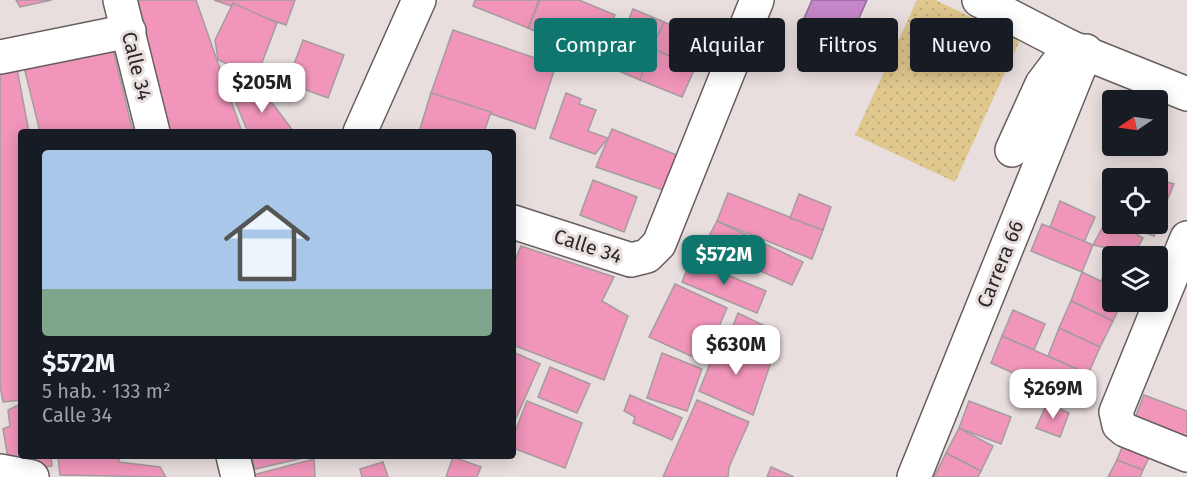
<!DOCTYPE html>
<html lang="es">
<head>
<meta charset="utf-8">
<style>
	:root { --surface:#171b24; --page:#20242c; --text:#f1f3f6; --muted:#9ea1a6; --accent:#0f766e }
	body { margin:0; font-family:"Fira Sans",sans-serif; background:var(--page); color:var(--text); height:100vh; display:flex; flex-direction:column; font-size:22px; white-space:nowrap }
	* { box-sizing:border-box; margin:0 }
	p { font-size:20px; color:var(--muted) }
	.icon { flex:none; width:33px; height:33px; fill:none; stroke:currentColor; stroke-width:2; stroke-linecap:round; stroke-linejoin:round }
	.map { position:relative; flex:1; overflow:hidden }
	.sheet { position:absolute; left:18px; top:129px; width:498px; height:330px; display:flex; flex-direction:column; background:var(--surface); border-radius:6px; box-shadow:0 3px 15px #0003 }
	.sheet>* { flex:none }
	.hud { position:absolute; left:534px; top:18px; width:562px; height:54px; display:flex; gap:12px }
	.needle { width:39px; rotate:257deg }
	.buttons { position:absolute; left:1102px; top:90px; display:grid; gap:12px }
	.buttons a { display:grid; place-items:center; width:66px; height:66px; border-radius:6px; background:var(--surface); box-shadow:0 3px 15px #0003; font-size:30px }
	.price { position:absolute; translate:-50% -51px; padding:0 14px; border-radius:12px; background:#fff; color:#222; font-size:20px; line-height:39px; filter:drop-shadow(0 2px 3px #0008) }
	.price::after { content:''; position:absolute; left:50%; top:36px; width:18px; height:14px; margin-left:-9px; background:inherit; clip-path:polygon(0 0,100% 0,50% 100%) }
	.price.on { background:var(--accent); color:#fff }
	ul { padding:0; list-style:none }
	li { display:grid; align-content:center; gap:12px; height:318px; padding:0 24px }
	li span { display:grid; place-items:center; height:186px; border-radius:6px; color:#555 }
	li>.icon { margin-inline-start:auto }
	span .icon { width:108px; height:108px; fill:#fffc; stroke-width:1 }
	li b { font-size:26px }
	.tag { padding:0 21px; border-radius:6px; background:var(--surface); box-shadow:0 3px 15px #0003; font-size:21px; line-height:54px }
	.tag.on { background:var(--accent); color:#fff }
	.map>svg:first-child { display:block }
</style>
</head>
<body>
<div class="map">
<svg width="1187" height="477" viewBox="0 0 1187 477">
	<defs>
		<pattern id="park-dots" width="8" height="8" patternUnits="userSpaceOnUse" patternTransform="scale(1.5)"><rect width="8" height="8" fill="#e0c78d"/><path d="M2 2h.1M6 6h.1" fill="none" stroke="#c0ab7a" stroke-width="1.8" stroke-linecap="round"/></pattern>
	</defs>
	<rect width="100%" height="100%" fill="#e8dedd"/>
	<!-- park -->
	<path fill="url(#park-dots)" d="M917 0H935L1020 40 955 182 855 135Z"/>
	<!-- water -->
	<path fill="#c687ca" stroke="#976a99" stroke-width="1.5" d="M812 0H867L841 59 806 46 799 30Z"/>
	<!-- building -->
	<g fill="#f195ba" stroke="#a49c9f" stroke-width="1.5">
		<path d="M16 0H52L20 7Z"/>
		<path d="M134 0H196L242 132H169Z"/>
		<path d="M214 0H295L286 25Z"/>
		<path d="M475 0H539L528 28 473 6Z"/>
		<path d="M540 0H579L615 15 601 48 572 36 568 46 528 28Z"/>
		<path d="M233 3 277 23 257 76 218 60 215 40Z"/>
		<path d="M633 9 664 22 640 80 600 63 617 20 627 24Z"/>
		<path d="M664 22 706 42 695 68 652 48Z"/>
		<path d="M453 30 556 65 535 129 431 93Z"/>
		<path d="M303 40 344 55 328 98 287 83Z"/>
		<path d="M112 45 133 132H40L24 67Z"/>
		<path d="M652 48 695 68 682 97 640 80Z"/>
		<path d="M17 69 29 132H21V400L3 402 0 386V72Z"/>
		<path d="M260 87 294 132H248L236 103Z"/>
		<path d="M431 93 491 112 484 132H419Z"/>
		<path d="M566 93 581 99 579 104 596 110 588 131 608 138 595 154 550 138Z"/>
		<path d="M612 129 684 158 669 192 596 167Z"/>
		<path d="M1158 179 1174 184 1165 205 1158 203Z"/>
		<path d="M593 180 637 197 624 232 580 215Z"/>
		<path d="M728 193 823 230 812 259 717 221Z"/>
		<path d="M799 194 831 207 823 230 790 218Z"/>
		<path d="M1060 201 1095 217 1084 242 1050 227Z"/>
		<path d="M1158 203 1165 205 1154 236 1121 224H1158Z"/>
		<path d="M1107 219 1113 221V224H1121L1143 238 1134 254 1093 245Z"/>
		<path d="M717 221 803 262 792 285 704 246Z"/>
		<path d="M1042 224 1093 245 1082 272 1031 251Z"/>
		<path d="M521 246 614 277 602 301 628 316 604 380 513 345V265Z"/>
		<path d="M1111 254 1117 256H1113V282H1101Z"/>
		<path d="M691 260 766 291 757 313 682 282Z"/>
		<path d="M1082 272 1113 287V302H1122L1113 321 1071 301Z"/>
		<path d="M675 284 727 308 704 362 649 337Z"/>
		<path d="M1071 301 1113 321 1100 347 1059 328Z"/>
		<path d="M1013 310 1045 324 1034 350 1002 336Z"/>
		<path d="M738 313 769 328 765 353 728 338Z"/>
		<path d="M1059 328 1100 347 1088 374 1048 356Z"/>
		<path d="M1002 336 1088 374 1075 401 991 363Z"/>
		<path d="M720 339 772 359 753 415 699 391Z"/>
		<path d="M513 352 540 364 516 418 513 417Z"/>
		<path d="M662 353 702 369 687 411 647 398Z"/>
		<path d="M550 367 590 384 577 413 538 397Z"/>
		<path d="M630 395 682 418 672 440 633 423 635 417 624 411Z"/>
		<path d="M1144 395 1187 411V446L1132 425Z"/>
		<path d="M697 400 749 422 729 467 728 477H663Z"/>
		<path d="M527 401 582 423 565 468 513 448V437Z"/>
		<path d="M969 401 1011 417 1001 444 959 428Z"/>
		<path d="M1047 403 1069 413 1060 437 1036 428Z"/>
		<path d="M21 404V456H51L52 466 22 469 9 464 3 429 10 426 8 410Z"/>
		<path d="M959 428 993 446 981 471 946 453Z"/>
		<path d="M1126 437 1154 447 1143 470 1117 460Z"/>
		<path d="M946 453 981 471 978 477H934Z"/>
		<path d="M58 456H119V462L160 467 166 477 60 475Z"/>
		<path d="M251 456H312L255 469Z"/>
		<path d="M453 457 481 467 477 477H446Z"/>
		<path d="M314 459 315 477H254L253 475Z"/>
		<path d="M1117 460 1143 470 1140 477H1108Z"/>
		<path d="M383 462 388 477H362L360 469Z"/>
		<path d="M771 467 794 477H767Z"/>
	</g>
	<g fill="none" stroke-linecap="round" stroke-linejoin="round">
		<defs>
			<g id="minor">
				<path d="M120 0 153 132"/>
				<path d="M979 0 1070 47 1187 94"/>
				<path d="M0 57 129 31"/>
				<path d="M360 132 419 0"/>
				<path d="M1012 150 1042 84 1070 47"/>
				<path d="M513 222 631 260 647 256 659 244 757 0"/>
				<path d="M1187 238 1116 412 1119 425 1125 430 1187 455"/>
				<path d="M233 456 238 477"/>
				<path d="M0 471 32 477"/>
				<path d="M914 477 1086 51"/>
			</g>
		</defs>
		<!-- minor casing -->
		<use href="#minor" stroke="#675f5e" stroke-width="36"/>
		<!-- minor -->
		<use href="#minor" stroke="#fff" stroke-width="33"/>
	</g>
	<!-- trees -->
	<circle fill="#897d66" cx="774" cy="49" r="9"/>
	<g text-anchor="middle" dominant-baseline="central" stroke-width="6" stroke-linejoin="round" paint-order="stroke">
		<!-- street labels -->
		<g font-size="20" fill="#2a2727" stroke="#e8dedd">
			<text transform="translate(137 66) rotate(76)">Calle 34</text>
			<text transform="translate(588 246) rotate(18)">Calle 34</text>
			<text transform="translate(1000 264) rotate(-68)">Carrera 66</text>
		</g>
	</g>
</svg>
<div class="buttons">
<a><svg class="needle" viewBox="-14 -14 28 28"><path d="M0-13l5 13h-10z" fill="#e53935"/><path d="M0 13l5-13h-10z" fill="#9ea1a6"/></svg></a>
<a><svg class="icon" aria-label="locate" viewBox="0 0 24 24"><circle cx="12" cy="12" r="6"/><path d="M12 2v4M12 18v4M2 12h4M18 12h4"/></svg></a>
<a><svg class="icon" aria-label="layers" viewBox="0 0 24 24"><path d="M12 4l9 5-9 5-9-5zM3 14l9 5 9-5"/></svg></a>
</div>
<b class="price" style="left:262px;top:114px">$205M</b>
<b class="price on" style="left:724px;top:286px">$572M</b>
<b class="price" style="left:736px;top:376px">$630M</b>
<b class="price" style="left:1053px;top:420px">$269M</b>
<div class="hud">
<a class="tag on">Comprar</a>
<a class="tag">Alquilar</a>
<a class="tag">Filtros</a>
<a class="tag">Nuevo</a>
</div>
<section class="sheet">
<ul>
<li><span style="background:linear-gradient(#a9c7e8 75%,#7fa58c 0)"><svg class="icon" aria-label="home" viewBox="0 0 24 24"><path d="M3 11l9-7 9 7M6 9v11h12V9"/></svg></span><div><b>$572M</b><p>5 hab. · 133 m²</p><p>Calle 34</p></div></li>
</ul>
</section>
</div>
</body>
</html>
